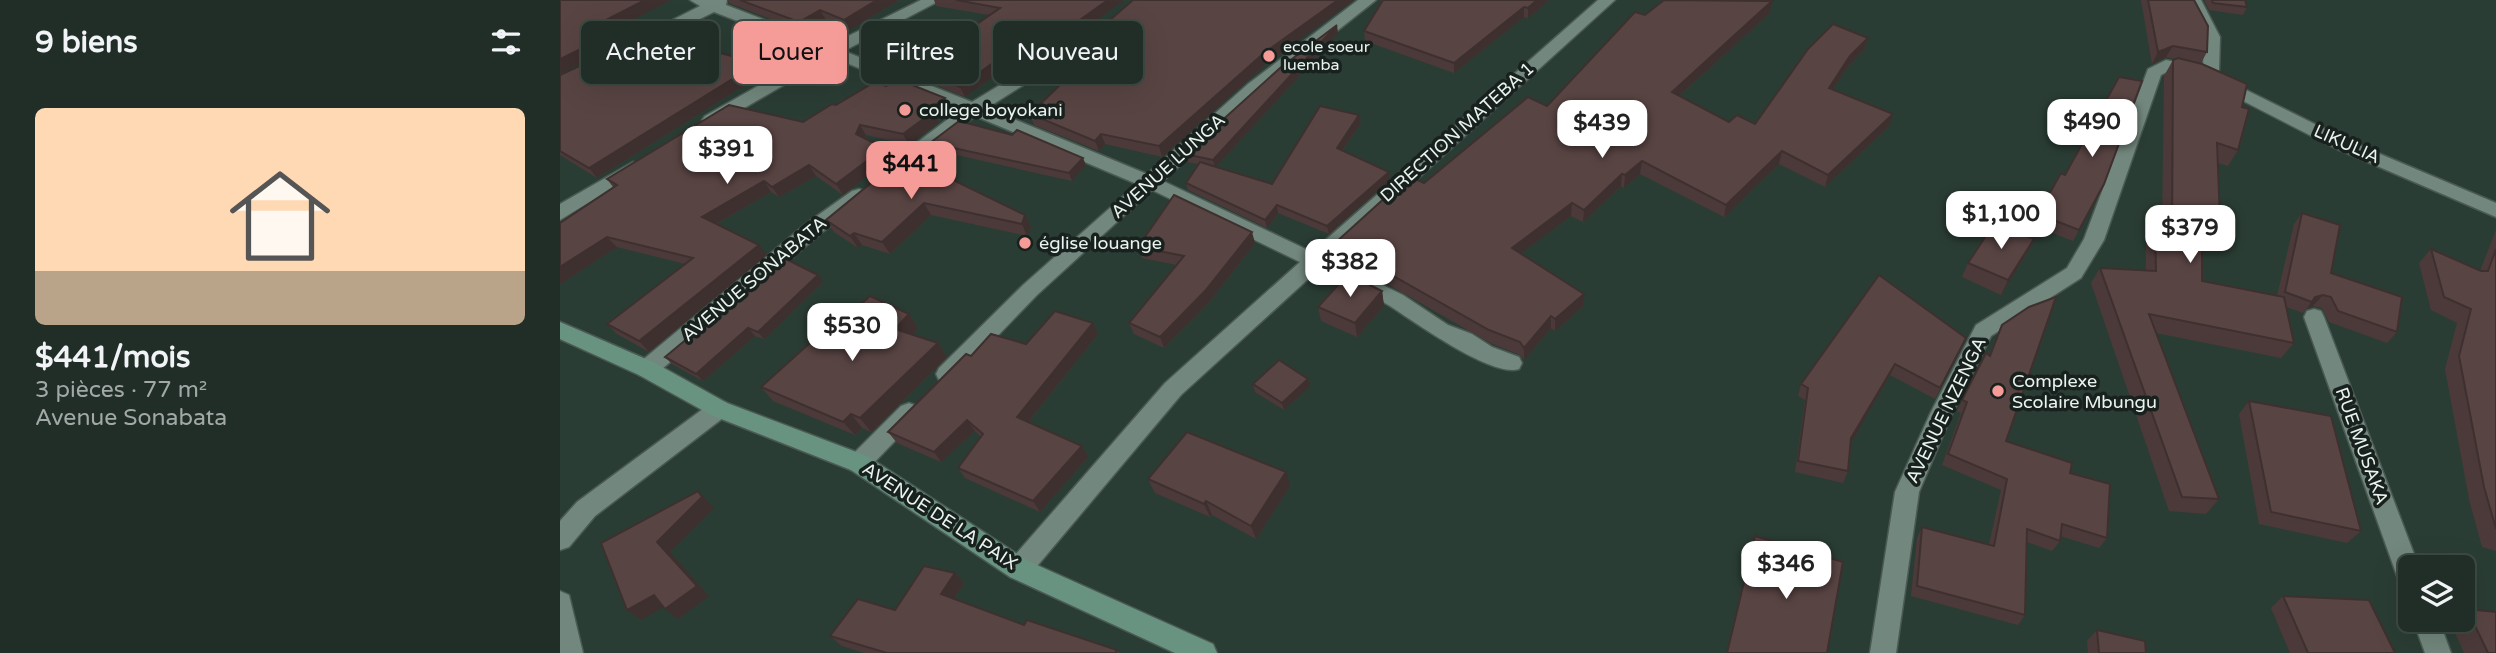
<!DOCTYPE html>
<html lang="fr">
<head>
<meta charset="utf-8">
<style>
	:root { --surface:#202e27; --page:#2d3a33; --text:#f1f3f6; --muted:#a2a8a7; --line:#3d4a44; --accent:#f59b98 }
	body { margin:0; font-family:"Varela Round",sans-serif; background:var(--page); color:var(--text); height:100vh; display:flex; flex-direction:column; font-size:26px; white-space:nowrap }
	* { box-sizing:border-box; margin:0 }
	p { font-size:23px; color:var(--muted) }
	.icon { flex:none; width:38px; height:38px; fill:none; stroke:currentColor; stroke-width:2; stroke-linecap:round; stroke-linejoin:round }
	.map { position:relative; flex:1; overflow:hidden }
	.drawer { display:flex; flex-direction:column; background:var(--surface); width:560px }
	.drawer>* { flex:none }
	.banner { position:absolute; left:21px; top:21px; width:665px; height:63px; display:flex; gap:14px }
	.fabs { position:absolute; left:1838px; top:555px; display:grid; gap:14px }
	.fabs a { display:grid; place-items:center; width:77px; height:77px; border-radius:10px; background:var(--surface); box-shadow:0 7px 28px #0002,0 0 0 2px var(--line); font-size:35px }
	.price { position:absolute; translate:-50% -60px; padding:0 16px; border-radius:14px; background:#fff; color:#222; font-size:23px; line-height:46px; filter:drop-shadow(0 2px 4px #0008) }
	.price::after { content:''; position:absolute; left:50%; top:42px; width:21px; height:16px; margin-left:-10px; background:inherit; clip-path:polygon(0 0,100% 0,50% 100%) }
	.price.selected { background:var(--accent); color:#111 }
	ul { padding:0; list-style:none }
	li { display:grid; align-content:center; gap:14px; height:371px; padding:0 35px }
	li+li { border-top:2px solid var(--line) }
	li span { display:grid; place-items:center; height:217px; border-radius:10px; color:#555 }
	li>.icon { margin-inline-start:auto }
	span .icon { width:126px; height:126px; fill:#fffc; stroke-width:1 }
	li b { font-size:30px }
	h2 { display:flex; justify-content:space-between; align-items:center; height:84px; padding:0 35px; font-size:30px }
	.chip { padding:0 24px; border-radius:10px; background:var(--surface); box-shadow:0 7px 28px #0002,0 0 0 2px var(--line); font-size:24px; line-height:63px }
	.chip.selected { background:var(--accent); color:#111 }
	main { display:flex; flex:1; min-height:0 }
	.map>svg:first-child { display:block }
</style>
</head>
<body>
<main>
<section class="drawer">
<h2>9 biens<svg class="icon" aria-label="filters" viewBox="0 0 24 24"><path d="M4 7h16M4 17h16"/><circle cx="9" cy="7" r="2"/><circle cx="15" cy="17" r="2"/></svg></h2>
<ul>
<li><span style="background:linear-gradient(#ffd9b3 75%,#b9a48a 0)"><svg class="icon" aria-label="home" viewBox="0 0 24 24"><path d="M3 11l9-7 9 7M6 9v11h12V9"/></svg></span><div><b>$441/mois</b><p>3 pièces · 77 m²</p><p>Avenue Sonabata</p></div></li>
</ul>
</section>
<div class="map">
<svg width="1936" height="653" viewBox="0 0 1936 653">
	<rect width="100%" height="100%" fill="#2a3d34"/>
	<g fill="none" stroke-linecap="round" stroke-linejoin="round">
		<defs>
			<g id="street">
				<path d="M130 0H167L166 5 270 45 361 0H381L284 51 412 102 491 54H503L505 57 503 60 427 108 587 174 688 84 798 0H816L700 92 603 181 752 252 1038 0H1055L769 259 843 295 888 325 912 334 932 347 959 357 962 363 959 369C932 378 855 322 830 306 807 292 781 282 757 271L621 395 468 577 459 580 450 577 446 569 450 561 605 383 740 262 592 190 477 295 395 380 387 383 379 380 376 374 379 368 463 285 577 184 415 116 332 180H318L316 176 318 172 400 110 272 57 157 124H145L142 120 145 116 258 52 154 12 77 50H65L63 47 65 44 140 6Z"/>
				<path d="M1625 0H1641L1660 37 1659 70 1657 74 1640 78 1609 71 1601 75 1544 240 1521 278 1431 336 1392 414 1359 492 1336 653H1310L1335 492 1370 414 1416 325 1507 268 1524 239 1588 69 1606 60 1643 67 1644 37Z"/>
				<path d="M1662 78 1787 140 1936 203V217L1775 148 1656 87 1654 83 1656 79Z"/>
				<path d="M73 162 79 164 82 168 79 172 0 220V204Z"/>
				<path d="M299 189 306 191 308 195 306 199 261 233 95 375 87 377 79 375 76 369 79 363 247 223 292 191Z"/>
				<path d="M1754 309 1761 311 1764 317 1859 567H1850V587L1841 584 1837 576 1744 317 1747 311Z"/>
				<path d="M159 400 167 403 170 409 167 415 35 516 9 547 0 550V521L17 502 151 403Z"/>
				<path d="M349 403 357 406 360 412 357 418 307 470 299 473 291 470 287 463 291 456 341 406Z"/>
				<path d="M0 591 9 595 23 653H0Z"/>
				<path d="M1853 620H1879L1891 653H1865Z"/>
			</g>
			<path id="secondary" d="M0 322 95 363 167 403 307 456 468 561 653 644 657 653H615L450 577 291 470 151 415 79 375 0 339Z"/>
		</defs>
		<!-- street casing -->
		<use href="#street" stroke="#4a5953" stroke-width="3"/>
		<!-- secondary casing -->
		<use href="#secondary" stroke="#4a5953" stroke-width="3"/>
		<!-- street -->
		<use href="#street" fill="#72877d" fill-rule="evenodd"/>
		<!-- secondary -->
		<use href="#secondary" fill="#689381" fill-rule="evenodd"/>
	</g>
	<!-- wall -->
	<g fill="#4c3a3a">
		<path d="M167 0H339L289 30 266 20 244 32 169 3Z"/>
		<path d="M374 0H564L511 39 452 75 439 72 405 97 358 78 353 68 429 15 376 6Z"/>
		<path d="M820 0H989L968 18 964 17 894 73 805 41 804 31 822 2Z"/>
		<path d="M1581 0H1634L1647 52 1641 63 1682 107 1678 150 1668 166 1658 163 1660 219 1650 235 1642 234V281L1717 296 1734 224 1742 213 1771 273 1837 332 1827 343 1769 322 1762 308 1753 306 1747 308 1743 313 1726 307 1734 343 1721 358 1596 333 1659 499 1646 514 1609 511 1531 283 1540 268 1586 270V245L1595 229 1602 231 1604 76 1613 60 1615 59 1606 57 1592 64Z"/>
		<path d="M1645 0H1685L1687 7 1683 15 1649 10 1645 2Z"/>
		<path d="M1210 13 1119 96 1169 122 1195 124 1308 38 1304 50 1286 69 1273 89 1329 126 1265 187 1219 164 1164 217 1080 174 1064 188 1061 186 1023 222 1011 216 961 253 1023 306 995 331 991 328 964 360 960 355 930 343 777 255 775 243 864 183 987 106 1085 15Z"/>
		<path d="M543 26 706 64 602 157 545 144 539 151 474 125 470 114 499 86 475 81 471 70Z"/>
		<path d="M778 33 656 167 712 184 799 115 801 123 782 151 829 172 830 180 769 234 718 213 707 228 628 190 626 183 638 164 627 162 625 154Z"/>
		<path d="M204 73 37 178 0 155V75Z"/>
		<path d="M326 86 390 109 377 118 379 122 349 145 306 135 305 138 324 148 330 158 283 195 256 176 219 197 211 192 156 224 207 255 89 352 57 334 47 324 125 264 57 247 0 284 53 187 47 179 243 122 276 105Z"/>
		<path d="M370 143 526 165 512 181 374 150Z"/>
		<path d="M344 156 465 215 471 227 467 236 371 215 330 254 302 245 298 248 274 232 266 220Z"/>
		<path d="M1505 175 1544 184 1513 241 1472 225 1478 214Z"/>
		<path d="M1936 230V551L1922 547 1909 499 1885 369 1897 323 1871 310 1859 263 1871 249 1920 271Z"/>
		<path d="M1474 239 1467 253 1441 295 1402 277 1408 263Z"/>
		<path d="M695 243 649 302 604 348 574 334 569 323 617 265 582 258 578 247Z"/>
		<path d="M263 282 204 339 195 336 143 381 112 364 105 357Z"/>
		<path d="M822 291 824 306 797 337 761 321 758 307Z"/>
		<path d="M349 314 358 329 353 334 378 343 387 357 311 432 302 428 295 435 213 401 201 387 278 325Z"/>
		<path d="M1442 325 1446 441 1510 473 1547 538 1539 548 1500 536V541L1492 551 1467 542 1465 615 1458 625 1351 596 1357 538 1362 527 1429 545 1441 490 1382 465 1401 413 1397 411 1426 353 1429 355Z"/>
		<path d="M538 334 468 422 528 457 480 512 405 478 398 468 421 437 415 431 381 462 337 443 328 432 411 356 466 344Z"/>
		<path d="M1400 350 1375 399 1330 375 1290 443 1288 471 1283 483 1235 472 1245 400 1238 396 1241 384Z"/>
		<path d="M748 379 750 386 724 410 695 392 693 384Z"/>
		<path d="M1689 401 1801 531 1787 543 1699 524 1679 414Z"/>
		<path d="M588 479 730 486 696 539 652 515 650 517 595 493Z"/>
		<path d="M395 573 404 583 394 599 464 625 557 650 559 653H304L282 646 270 636 335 610Z"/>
		<path d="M1723 596 1835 653H1730L1711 608Z"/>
		<path d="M1907 609 1936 653H1904L1890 621 1892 620H1902V612Z"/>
		<path d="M1537 630 1586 653H1528L1527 641Z"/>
	</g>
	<!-- shaded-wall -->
	<g fill="#3e302f">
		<path d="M85 0H111L49 32 42 22Z"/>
		<path d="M317 0H339L289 30 284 20Z"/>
		<path d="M548 0H564L511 39 452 75 447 65Z"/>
		<path d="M778 0H794L706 64 602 157 599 146 704 53Z"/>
		<path d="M977 0H989L968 18V8Z"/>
		<path d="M1212 1 1210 13 1110 104 1112 92Z"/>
		<path d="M964 7V17L894 73V63Z"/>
		<path d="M260 10 266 20 244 32 239 22Z"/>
		<path d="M777 25 778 33 655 168 653 160Z"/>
		<path d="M64 28 71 38 0 73V59Z"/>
		<path d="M1308 38 1304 50 1286 69 1266 100 1269 88 1290 56Z"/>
		<path d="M1613 46 1606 57 1592 64 1598 52Z"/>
		<path d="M434 62 439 72 405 97 400 87Z"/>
		<path d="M198 63 204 73 37 178 29 168Z"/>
		<path d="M385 98 390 109 377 118 379 122 349 145 343 134 369 110Z"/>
		<path d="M1333 114 1329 126 1265 187 1268 175Z"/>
		<path d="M799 115 801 123 778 156 777 148Z"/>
		<path d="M300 125 306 135 302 144 296 134Z"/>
		<path d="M541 134 545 144 539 151 535 141Z"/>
		<path d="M324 148 330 158 283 195 276 184Z"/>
		<path d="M1222 151 1219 164 1164 217 1166 205Z"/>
		<path d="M523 158 526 165 512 181 509 173Z"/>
		<path d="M1082 161 1080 174 1064 188 1065 175Z"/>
		<path d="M249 165 256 176 219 197 212 187Z"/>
		<path d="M829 172 830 180 769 234 767 226Z"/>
		<path d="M1062 174 1061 186 1023 222 1024 210Z"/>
		<path d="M204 181 211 192 150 227 142 217Z"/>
		<path d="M364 203 371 215 330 254 322 242Z"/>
		<path d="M1012 203 1011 216 952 260V248Z"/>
		<path d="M717 205 718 213 707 228 705 220Z"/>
		<path d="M465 215 471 227 467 236 462 224Z"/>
		<path d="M692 232 695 243 649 302 604 348 600 337Z"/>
		<path d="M294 233 302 245 298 248 290 236Z"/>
		<path d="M47 237 57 247 0 284V267Z"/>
		<path d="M1474 239 1467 253 1441 295 1448 280Z"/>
		<path d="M199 245 207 255 89 352 79 341Z"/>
		<path d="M258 275 263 282 204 339 198 332Z"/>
		<path d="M822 291 824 306 797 337 795 323Z"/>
		<path d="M1024 294 1023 306 995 331V319Z"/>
		<path d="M1763 295 1753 306 1747 308 1755 297Z"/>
		<path d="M349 314 358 329 344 343 335 329Z"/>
		<path d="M991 316V328L964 360V348Z"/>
		<path d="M533 323 538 334 463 428 457 417Z"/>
		<path d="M188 328 195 336 143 381 136 374Z"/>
		<path d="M378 343 387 357 311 432 300 418Z"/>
		<path d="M1335 364 1330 375 1287 450 1291 438Z"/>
		<path d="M748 379 750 386 724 410 722 403Z"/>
		<path d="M291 414 302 428 295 435 283 422Z"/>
		<path d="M407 420 415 431 381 462 374 452Z"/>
		<path d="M522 446 528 457 480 512 473 501Z"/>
		<path d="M726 472 730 486 696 539 691 526Z"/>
		<path d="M138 491 154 508 110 552 149 596 118 619 105 609 97 542Z"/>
		<path d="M646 501 652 515 650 517 644 504Z"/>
		<path d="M395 573 404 583 390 605 381 594Z"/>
		<path d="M94 595 107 605 81 620 67 610Z"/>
	</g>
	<!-- building -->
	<g fill="#584443" stroke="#3e302f" stroke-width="2">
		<path d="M0 0H85L42 22 64 28 0 59Z"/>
		<path d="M180 0H317L284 20 260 10 239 22Z"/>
		<path d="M396 0H548L507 29 447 65 434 62 400 87 353 68 440 8Z"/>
		<path d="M573 0H778L704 53 599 146 541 134 535 141 470 114 507 78 471 70 543 26Z"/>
		<path d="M823 0H977L968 8 964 7 894 63 804 31Z"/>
		<path d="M1104 0 1212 1 1112 92 1169 122 1177 115 1195 124 1248 49 1273 24 1308 38 1290 56 1269 88 1333 114 1268 175 1222 151 1166 205 1082 161 1065 175 1062 174 1024 210 1012 203 952 248 1024 294 995 319 991 316 964 348 960 342 929 330 775 243 849 176 864 183 968 97 987 106 1075 12 1085 15Z"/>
		<path d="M1588 0H1634L1648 26 1647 52 1613 46 1598 52Z"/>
		<path d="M1652 0H1685L1687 7 1653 3Z"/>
		<path d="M777 25 653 160 625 154 720 68Z"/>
		<path d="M88 34 198 63 29 168 0 151V75Z"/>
		<path d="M1618 58 1642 64 1687 84 1682 107 1689 109 1678 150 1657 143 1660 219 1642 215V281L1724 297 1734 343 1589 314 1659 499 1622 497 1540 268 1596 271 1595 229 1612 233 1613 60Z"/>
		<path d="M1559 77 1582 81 1544 184 1519 230 1478 214 1501 173 1505 175Z"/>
		<path d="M337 79 385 98 369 110 374 111 343 134 300 125 296 134 324 148 276 184 249 165 212 187 204 181 142 217 199 245 79 341 47 324 133 258 47 237 0 267V223L57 185 47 179 169 105 243 122 272 104 276 105 311 84 312 80 326 86Z"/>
		<path d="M760 106 799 115 777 148 829 172 767 226 717 205 705 220 626 183 640 162 712 184Z"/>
		<path d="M399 121 452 135 457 130 523 158 509 173 370 143Z"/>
		<path d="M344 156 465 215 462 224 364 203 322 242 294 233 290 236 266 220Z"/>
		<path d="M614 195 692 232 645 291 600 337 569 323 624 256 578 247Z"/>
		<path d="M1742 213 1780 225 1771 273 1842 297 1837 332 1778 311 1771 297 1763 295 1755 297 1752 302 1725 292Z"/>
		<path d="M1435 222 1474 239 1448 280 1408 263Z"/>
		<path d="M1871 249 1921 271H1928L1936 249V529L1924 487 1899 356 1911 309 1884 297Z"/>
		<path d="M224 258 258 275 198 332 188 328 136 374 105 357Z"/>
		<path d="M788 274 822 291 795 323 758 307Z"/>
		<path d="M1319 275 1406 338 1380 388 1335 364 1291 438 1288 471 1238 461 1248 388 1241 384Z"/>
		<path d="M310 296 349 314 335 329 378 343 300 418 291 414 283 422 201 387 272 323 278 325Z"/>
		<path d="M1496 297 1446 441 1512 463 1510 473 1550 484 1547 538 1502 524 1500 541 1467 529 1465 615 1357 586 1362 527 1434 546 1447 479 1388 454 1407 402 1402 400 1426 353 1430 356 1442 325 1469 307Z"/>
		<path d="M495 311 533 323 457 417 522 446 473 501 398 468 423 434 407 420 374 452 328 432 406 354 411 356 431 334 466 344Z"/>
		<path d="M719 360 748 379 722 403 693 384Z"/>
		<path d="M1689 401 1771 416 1801 531 1711 512Z"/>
		<path d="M627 432 726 472 691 526 646 501 644 504 588 479Z"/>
		<path d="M138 491 142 497 97 542 137 586 105 609 94 595 67 610 41 543Z"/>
		<path d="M1195 536 1283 562 1267 653H1167Z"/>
		<path d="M364 566 395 573 381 594 464 625 467 620 557 650 555 653H327L270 636 298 599 335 610Z"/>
		<path d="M1723 596 1809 600 1835 653H1748Z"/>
		<path d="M1907 609 1936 612V653H1928Z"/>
		<path d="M1537 630 1585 641 1586 653H1539Z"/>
	</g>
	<!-- markers -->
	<g fill="#f59b98" stroke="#19211e" stroke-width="2.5">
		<circle cx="709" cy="56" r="7"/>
		<circle cx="345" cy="110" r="7"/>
		<circle cx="465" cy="243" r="7"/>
		<circle cx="1438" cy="391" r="7"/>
	</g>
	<g text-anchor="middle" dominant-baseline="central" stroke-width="7" stroke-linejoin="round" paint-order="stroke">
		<!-- far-poi labels -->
		<g font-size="16" fill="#e9f4ef" stroke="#19211e" text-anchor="start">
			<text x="723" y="47">ecole soeur<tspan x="723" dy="18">luemba</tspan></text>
		</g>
		<!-- poi labels -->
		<g font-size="18" fill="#e9f4ef" stroke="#19211e" text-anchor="start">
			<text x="359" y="110">college boyokani</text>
			<text x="479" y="243">église louange</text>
			<text x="1452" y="381">Complexe<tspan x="1452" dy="21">Scolaire Mbungu</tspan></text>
		</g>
		<!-- street labels -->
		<g font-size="18" fill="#e9f4ef" stroke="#19211e">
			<text transform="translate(897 132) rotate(-42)">DIRECTION MATEBA 1</text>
			<text transform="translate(1787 144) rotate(24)">LIKULIA</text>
			<text transform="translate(608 166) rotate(-42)">AVENUE LUNGA</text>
			<text transform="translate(194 279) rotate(-40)">AVENUE SONABATA</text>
			<text transform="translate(1386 410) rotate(-64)">AVENUE NZENGA</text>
			<text transform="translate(1802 446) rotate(70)">RUE MUSAKA</text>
			<text transform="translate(380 516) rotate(33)">AVENUE DE LA PAIX</text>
		</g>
	</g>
</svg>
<div class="fabs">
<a><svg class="icon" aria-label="layers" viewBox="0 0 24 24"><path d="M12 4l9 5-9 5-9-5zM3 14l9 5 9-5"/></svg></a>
</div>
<b class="price" style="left:1532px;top:159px">$490</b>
<b class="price" style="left:1042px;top:160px">$439</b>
<b class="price" style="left:167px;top:186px">$391</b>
<b class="price selected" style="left:351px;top:201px">$441</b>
<b class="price" style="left:1441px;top:251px">$1,100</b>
<b class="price" style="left:1630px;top:265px">$379</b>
<b class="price" style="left:790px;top:299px">$382</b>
<b class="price" style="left:292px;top:363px">$530</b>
<b class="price" style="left:1226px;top:601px">$346</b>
<div class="banner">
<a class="chip">Acheter</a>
<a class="chip selected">Louer</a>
<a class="chip">Filtres</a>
<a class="chip">Nouveau</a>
</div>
</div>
</main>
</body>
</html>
